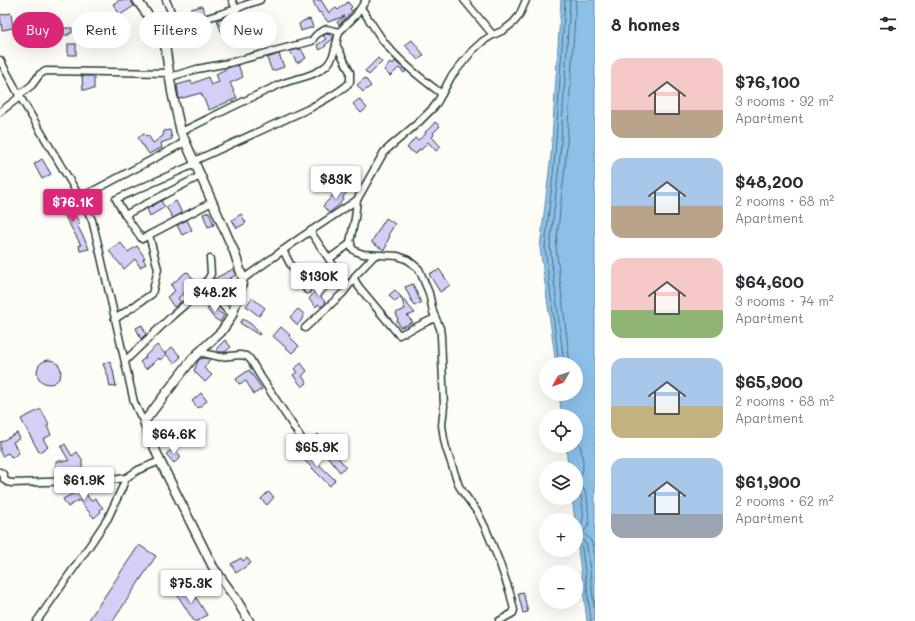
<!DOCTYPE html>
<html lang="en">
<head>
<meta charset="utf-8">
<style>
	:root { --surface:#fff; --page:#f7f7f7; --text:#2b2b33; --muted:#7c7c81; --accent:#db2777 }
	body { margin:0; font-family:Mali,sans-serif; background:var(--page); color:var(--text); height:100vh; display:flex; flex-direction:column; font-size:15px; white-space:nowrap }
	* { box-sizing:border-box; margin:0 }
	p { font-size:13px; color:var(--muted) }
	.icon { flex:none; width:22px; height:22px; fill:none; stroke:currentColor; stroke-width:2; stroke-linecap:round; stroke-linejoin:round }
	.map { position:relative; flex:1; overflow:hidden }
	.details { display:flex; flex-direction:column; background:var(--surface); width:320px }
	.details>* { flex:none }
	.hud { position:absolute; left:12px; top:12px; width:380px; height:36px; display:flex; gap:8px }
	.needle { width:26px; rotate:230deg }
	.controls { position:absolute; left:539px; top:357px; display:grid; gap:8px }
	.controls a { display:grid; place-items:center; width:44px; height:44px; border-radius:50%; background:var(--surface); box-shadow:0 4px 16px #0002; font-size:20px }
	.price { position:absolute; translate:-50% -34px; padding:0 9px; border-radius:4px; background:#fff; color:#222; font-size:13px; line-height:26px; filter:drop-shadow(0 1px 2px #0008) }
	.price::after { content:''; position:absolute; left:50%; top:24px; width:12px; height:9px; margin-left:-6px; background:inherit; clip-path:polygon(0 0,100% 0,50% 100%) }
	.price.selected { background:var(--accent); color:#fff }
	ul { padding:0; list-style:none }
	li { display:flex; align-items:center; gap:12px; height:100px; padding:0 16px }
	li span { display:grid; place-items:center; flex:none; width:112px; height:80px; border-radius:12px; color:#555 }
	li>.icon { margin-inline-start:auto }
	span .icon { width:48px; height:48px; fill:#fffc; stroke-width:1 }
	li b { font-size:17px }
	h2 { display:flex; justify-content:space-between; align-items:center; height:48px; padding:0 16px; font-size:17px }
	.chip { padding:0 14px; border-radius:18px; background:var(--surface); box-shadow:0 4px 16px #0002; font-size:14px; line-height:36px }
	.chip.selected { background:var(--accent); color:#fff }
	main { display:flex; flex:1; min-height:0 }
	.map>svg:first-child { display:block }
</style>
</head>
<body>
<main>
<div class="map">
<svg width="595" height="621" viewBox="0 0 595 621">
	<rect width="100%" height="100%" fill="#fdfcf7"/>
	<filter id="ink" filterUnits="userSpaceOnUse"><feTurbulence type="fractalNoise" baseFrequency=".025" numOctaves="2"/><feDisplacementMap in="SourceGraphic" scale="8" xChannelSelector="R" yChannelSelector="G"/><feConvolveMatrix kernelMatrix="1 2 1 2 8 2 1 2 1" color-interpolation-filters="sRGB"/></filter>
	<g filter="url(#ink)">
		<!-- water -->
		<path fill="#8cc0e9" stroke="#608ca1" d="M561 0H595V621H587L576 532V520H575L572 498H576V468H568L566 446H576V416H562L559 394H576V364H556L540 247 551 155Z"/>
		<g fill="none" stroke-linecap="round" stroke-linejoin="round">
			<!-- shore -->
			<g stroke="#4b717c" stroke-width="1">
				<path d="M559 364 545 247 555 156 565 0"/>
				<path d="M564 364 550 247 560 156 570 0"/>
				<path d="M570 364 556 247 566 157 576 0"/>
				<path d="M576 436C581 442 585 465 582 473 581 476 579 478 576 480"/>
				<path d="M576 484 583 488 587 496 589 521 588 526 583 533 589 538 592 543 595 564"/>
				<path d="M576 490 579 493 581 496C582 507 588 523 576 529"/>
				<path d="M576 539 583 540 587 546 595 614"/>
				<path d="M576 544H580L582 548 591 621"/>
			</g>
		</g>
		<!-- building -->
		<g fill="#d5cef7" stroke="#1f3d34">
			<path d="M120 0H130L134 6 120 15 113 4Z"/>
			<path d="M316 0H321L329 13 336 8 338 10 348 2 352 7 350 9 352 11 355 8 339 25 337 22 345 16 328 22 320 12 319 13 313 2Z"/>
			<path d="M202 6 205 14 193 18 191 9Z"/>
			<path d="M241 12 245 25 222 34 217 20Z"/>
			<path d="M11 13 13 28 2 30 0 15Z"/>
			<path d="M310 19 313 27 301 31 299 24 303 21Z"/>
			<path d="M58 26V28H72V33H69V35H63V33L52 34 51 27Z"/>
			<path d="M326 34 331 35 333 37V39L325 45 326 46 320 50 317 45 326 39 323 36Z"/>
			<path d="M412 40 424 55 418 60 405 45Z"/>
			<rect x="68" y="44" width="8" height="11"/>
			<path d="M301 49 306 58 297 63 290 51Z"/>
			<path d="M279 54 284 67 272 71 267 58Z"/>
			<path d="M378 58 382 62 369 75 365 71Z"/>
			<path d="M395 61 406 71 404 73 399 68 390 76 384 70 390 63 392 65Z"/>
			<path d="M238 65 243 77 230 83 237 98 209 110 201 93 179 99 177 85 191 81 192 84 208 77 211 85 219 82 216 74 230 67Z"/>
			<path d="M82 76H94V89L83 90Z"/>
			<path d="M365 78 371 86 363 92 357 85Z"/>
			<path d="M359 99 367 108 361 113 353 104Z"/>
			<path d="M435 122 440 126 433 133 434 135 432 137 441 147 436 151 428 142 421 150 419 149 416 154 407 148 415 138 418 140 426 134 425 132 430 128Z"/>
			<path d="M170 130 172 139 161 143 162 148 156 150 149 154 143 145H142L138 137 144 134 146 136 148 135 153 143 163 136 164 131Z"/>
			<path d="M42 159 51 174 42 179 34 164Z"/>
			<path d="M341 186 348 191 343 197 344 198 339 205 329 213 323 206Z"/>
			<path d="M65 198 80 224 77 225 87 244 89 249 80 251 79 245H81L57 202Z"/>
			<path d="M161 201 165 207 150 216 147 209Z"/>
			<path d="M176 201 182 213 173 218 166 207Z"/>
			<path d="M209 212 214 225 208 227 203 214Z"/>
			<path d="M241 214 246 223 237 228 232 220Z"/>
			<path d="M386 218 395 224 388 235 390 236 386 244 387 245 384 250 372 243V241Z"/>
			<path d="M187 220 192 230 182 235 177 225Z"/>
			<path d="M120 242 128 252 137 246 145 258 143 259 146 264 140 267 135 259 124 269 109 251Z"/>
			<path d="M309 267 317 278 311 282 310 281 308 282 301 272Z"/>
			<path d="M233 269 236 275 229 279 215 286 212 282V280Z"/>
			<path d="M439 269 450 285 440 292 429 274 435 271 436 272Z"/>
			<path d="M186 272V273L188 272 199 287 193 291 191 287 178 298 181 302 174 307 167 297 175 291 171 285Z"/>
			<path d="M413 284 421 303 414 306 405 287Z"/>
			<path d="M324 285 328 289 321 297 326 303 321 307 318 304 316 307 309 299 315 291 317 293Z"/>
			<path d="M395 290 415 313 407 316 413 322 402 327H400L397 320 398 319 396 313 405 309 401 297 395 302 389 295Z"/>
			<path d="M252 298 265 308 259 316 246 306Z"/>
			<path d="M213 304 219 312 224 315 220 322 214 318 207 309Z"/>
			<path d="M298 309 304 314 301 321 297 325 290 317Z"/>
			<path d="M243 319 251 324 260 334 259 335 240 323Z"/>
			<path d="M142 325 146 334 141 339 136 328Z"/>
			<path d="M281 327 290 335 289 336 299 346 292 353 273 336Z"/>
			<path d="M225 340 231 347 225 352H219L216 349Z"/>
			<path d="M157 345 166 355 160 360 159 358 146 369 140 362 146 357 145 356Z"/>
			<path d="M172 347 181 357 174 363 165 353Z"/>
			<path d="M205 358 210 359 204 368 212 375 205 382 194 371 198 361 200 359Z"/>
			<circle cx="49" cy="372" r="12"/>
			<path d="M110 361 113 370 116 386 110 387 108 376 103 364Z"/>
			<path d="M301 363 307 371 302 376 307 383 302 387 293 375 297 372 294 369Z"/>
			<path d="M249 370 262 389 254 394 246 381 239 384 236 379Z"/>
			<path d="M201 393 207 401 198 408 192 401Z"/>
			<path d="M41 409 49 425 47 426 51 435 43 439 48 447 39 452 21 419Z"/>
			<path d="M17 433 20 438 13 442 19 453 12 458 8 453 2 456 0 451V442Z"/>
			<path d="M318 434 346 467 340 472 313 439Z"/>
			<path d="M65 444 72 456 77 452 82 459V469H56V461H69L61 447Z"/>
			<path d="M174 448 181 457 174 463 166 454Z"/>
			<path d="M303 449 335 480 330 486 298 454Z"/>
			<path d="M80 485 91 501 95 498 103 508 100 510 101 512 94 518 79 500 68 507 63 499 74 493 70 487 73 486Z"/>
			<path d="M268 492 274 497 267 505 261 499Z"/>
			<path d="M139 545 156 556 113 621H88Z"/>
			<path d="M241 558 243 561 247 558 251 563 236 573 231 564Z"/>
			<path d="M188 585 207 615 198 621H194L176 593Z"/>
			<path d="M523 592 528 612 523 613 518 593Z"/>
		</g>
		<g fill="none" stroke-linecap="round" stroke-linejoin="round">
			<defs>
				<g id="minor">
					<path d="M166 0 170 9 175 28"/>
					<path d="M232 0 236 9"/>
					<path d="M464 0 493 35"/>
					<path d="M361 8C369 19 376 31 384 42 398 60 423 80 442 94"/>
					<path d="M161 37 164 32 169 30 236 9 245 5 260 0"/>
					<path d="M0 60 19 95 32 85 40 74 46 71 169 73"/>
					<path d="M170 77 197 69 229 63 312 41C315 34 320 32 327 29L339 32 356 15 366 0"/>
					<path d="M0 112 17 99 19 95 85 206 92 220 98 244 134 402 140 415 144 422"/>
					<path d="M181 132C214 116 247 99 281 84 296 78 313 77 326 66 335 58 336 43 339 32"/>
					<path d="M194 161 308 109C319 103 343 91 350 82V72L336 44"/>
					<path d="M80 198 185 142"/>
					<path d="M357 200 355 218 350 242 352 248 355 251 363 254 398 256 408 260 419 269 429 293 433 312 440 328 441 336 444 406 442 425 444 439 446 448 459 486 465 495 478 513 486 529 499 561 510 593 514 610 513 613 499 621"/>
					<path d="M125 215 200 176"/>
					<path d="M310 231 329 259"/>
					<path d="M149 235 142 239 125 215 116 199 195 164"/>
					<path d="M283 250 289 262 307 290"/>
					<path d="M210 259 211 274 205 284 209 292 232 315"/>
					<path d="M243 279 300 238 357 200 384 152 392 145 419 122 434 107 438 101 451 77 473 50 483 41 493 35 504 30 513 23 519 16 526 0"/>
					<path d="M354 279 359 287 399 335 435 318"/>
					<path d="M348 286 329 259 351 243"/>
					<path d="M115 319 152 294 158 269 149 235 212 202"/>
					<path d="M305 328 343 293 354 279 355 276 375 255"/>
					<path d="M199 352 220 357 240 355 246 356 250 359 259 374 307 447"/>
					<path d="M125 361 173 315 194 297 201 300 209 292"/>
					<path d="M0 472 4 475V479L7 482 12 483 111 480 126 478"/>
					<path d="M37 621 92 542 108 518 122 488 126 478 138 470 160 461"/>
				</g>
				<path id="tertiary" d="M137 0 144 10 155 24 165 45 172 92 181 132 234 251 243 279 242 284 232 315 228 322 221 332 193 358 144 422 160 461 213 567 236 599 249 621"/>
			</defs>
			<!-- minor casing -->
			<use href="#minor" stroke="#1f3d34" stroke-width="9"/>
			<!-- tertiary casing -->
			<use href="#tertiary" stroke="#1f3d34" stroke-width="11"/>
			<!-- minor -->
			<use href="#minor" stroke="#fdfcf7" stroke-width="6"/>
			<!-- tertiary -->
			<use href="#tertiary" stroke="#fdfcf7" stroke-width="8"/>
		</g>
	</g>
</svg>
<div class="controls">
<a><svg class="needle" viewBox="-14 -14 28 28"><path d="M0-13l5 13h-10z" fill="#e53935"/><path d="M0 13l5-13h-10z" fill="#7c7c81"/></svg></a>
<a><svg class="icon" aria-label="locate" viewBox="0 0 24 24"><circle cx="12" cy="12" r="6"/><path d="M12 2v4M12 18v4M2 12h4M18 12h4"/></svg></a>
<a><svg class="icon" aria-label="layers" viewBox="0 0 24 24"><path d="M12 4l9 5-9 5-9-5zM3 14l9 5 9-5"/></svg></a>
<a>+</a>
<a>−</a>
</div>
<b class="price" style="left:336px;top:200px">$83K</b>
<b class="price selected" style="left:73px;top:223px">$76.1K</b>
<b class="price" style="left:319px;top:297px">$130K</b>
<b class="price" style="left:215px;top:313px">$48.2K</b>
<b class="price" style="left:174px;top:455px">$64.6K</b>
<b class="price" style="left:317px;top:468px">$65.9K</b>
<b class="price" style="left:84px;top:501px">$61.9K</b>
<b class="price" style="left:191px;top:604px">$75.3K</b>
<div class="hud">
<a class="chip selected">Buy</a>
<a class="chip">Rent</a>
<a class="chip">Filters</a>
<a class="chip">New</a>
</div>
</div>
<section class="details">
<h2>8 homes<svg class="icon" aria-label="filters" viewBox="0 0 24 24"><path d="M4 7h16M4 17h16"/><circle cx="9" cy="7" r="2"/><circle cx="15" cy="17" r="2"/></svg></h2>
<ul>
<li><span style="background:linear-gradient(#f6c9c9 65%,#b9a48a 0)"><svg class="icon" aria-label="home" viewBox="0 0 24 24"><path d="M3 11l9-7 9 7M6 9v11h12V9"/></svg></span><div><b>$76,100</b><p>3 rooms · 92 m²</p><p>Apartment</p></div></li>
<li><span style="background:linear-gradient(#a9c7e8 60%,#b9a48a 0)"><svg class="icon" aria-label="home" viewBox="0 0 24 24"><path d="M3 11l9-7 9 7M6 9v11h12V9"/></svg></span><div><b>$48,200</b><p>2 rooms · 68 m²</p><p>Apartment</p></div></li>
<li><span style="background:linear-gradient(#f6c9c9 65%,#8fb573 0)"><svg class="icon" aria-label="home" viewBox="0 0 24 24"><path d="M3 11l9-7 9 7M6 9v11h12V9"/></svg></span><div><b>$64,600</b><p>3 rooms · 74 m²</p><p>Apartment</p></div></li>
<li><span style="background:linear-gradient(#a9c7e8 60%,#c2b280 0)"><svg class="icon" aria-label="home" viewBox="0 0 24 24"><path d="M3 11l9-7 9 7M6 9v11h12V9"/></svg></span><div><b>$65,900</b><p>2 rooms · 68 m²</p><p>Apartment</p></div></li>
<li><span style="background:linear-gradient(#a9c7e8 70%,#9aa5b1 0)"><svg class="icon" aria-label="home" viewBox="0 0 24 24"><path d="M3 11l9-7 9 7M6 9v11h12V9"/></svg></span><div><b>$61,900</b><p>2 rooms · 62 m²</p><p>Apartment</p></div></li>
</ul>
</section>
</main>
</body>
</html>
